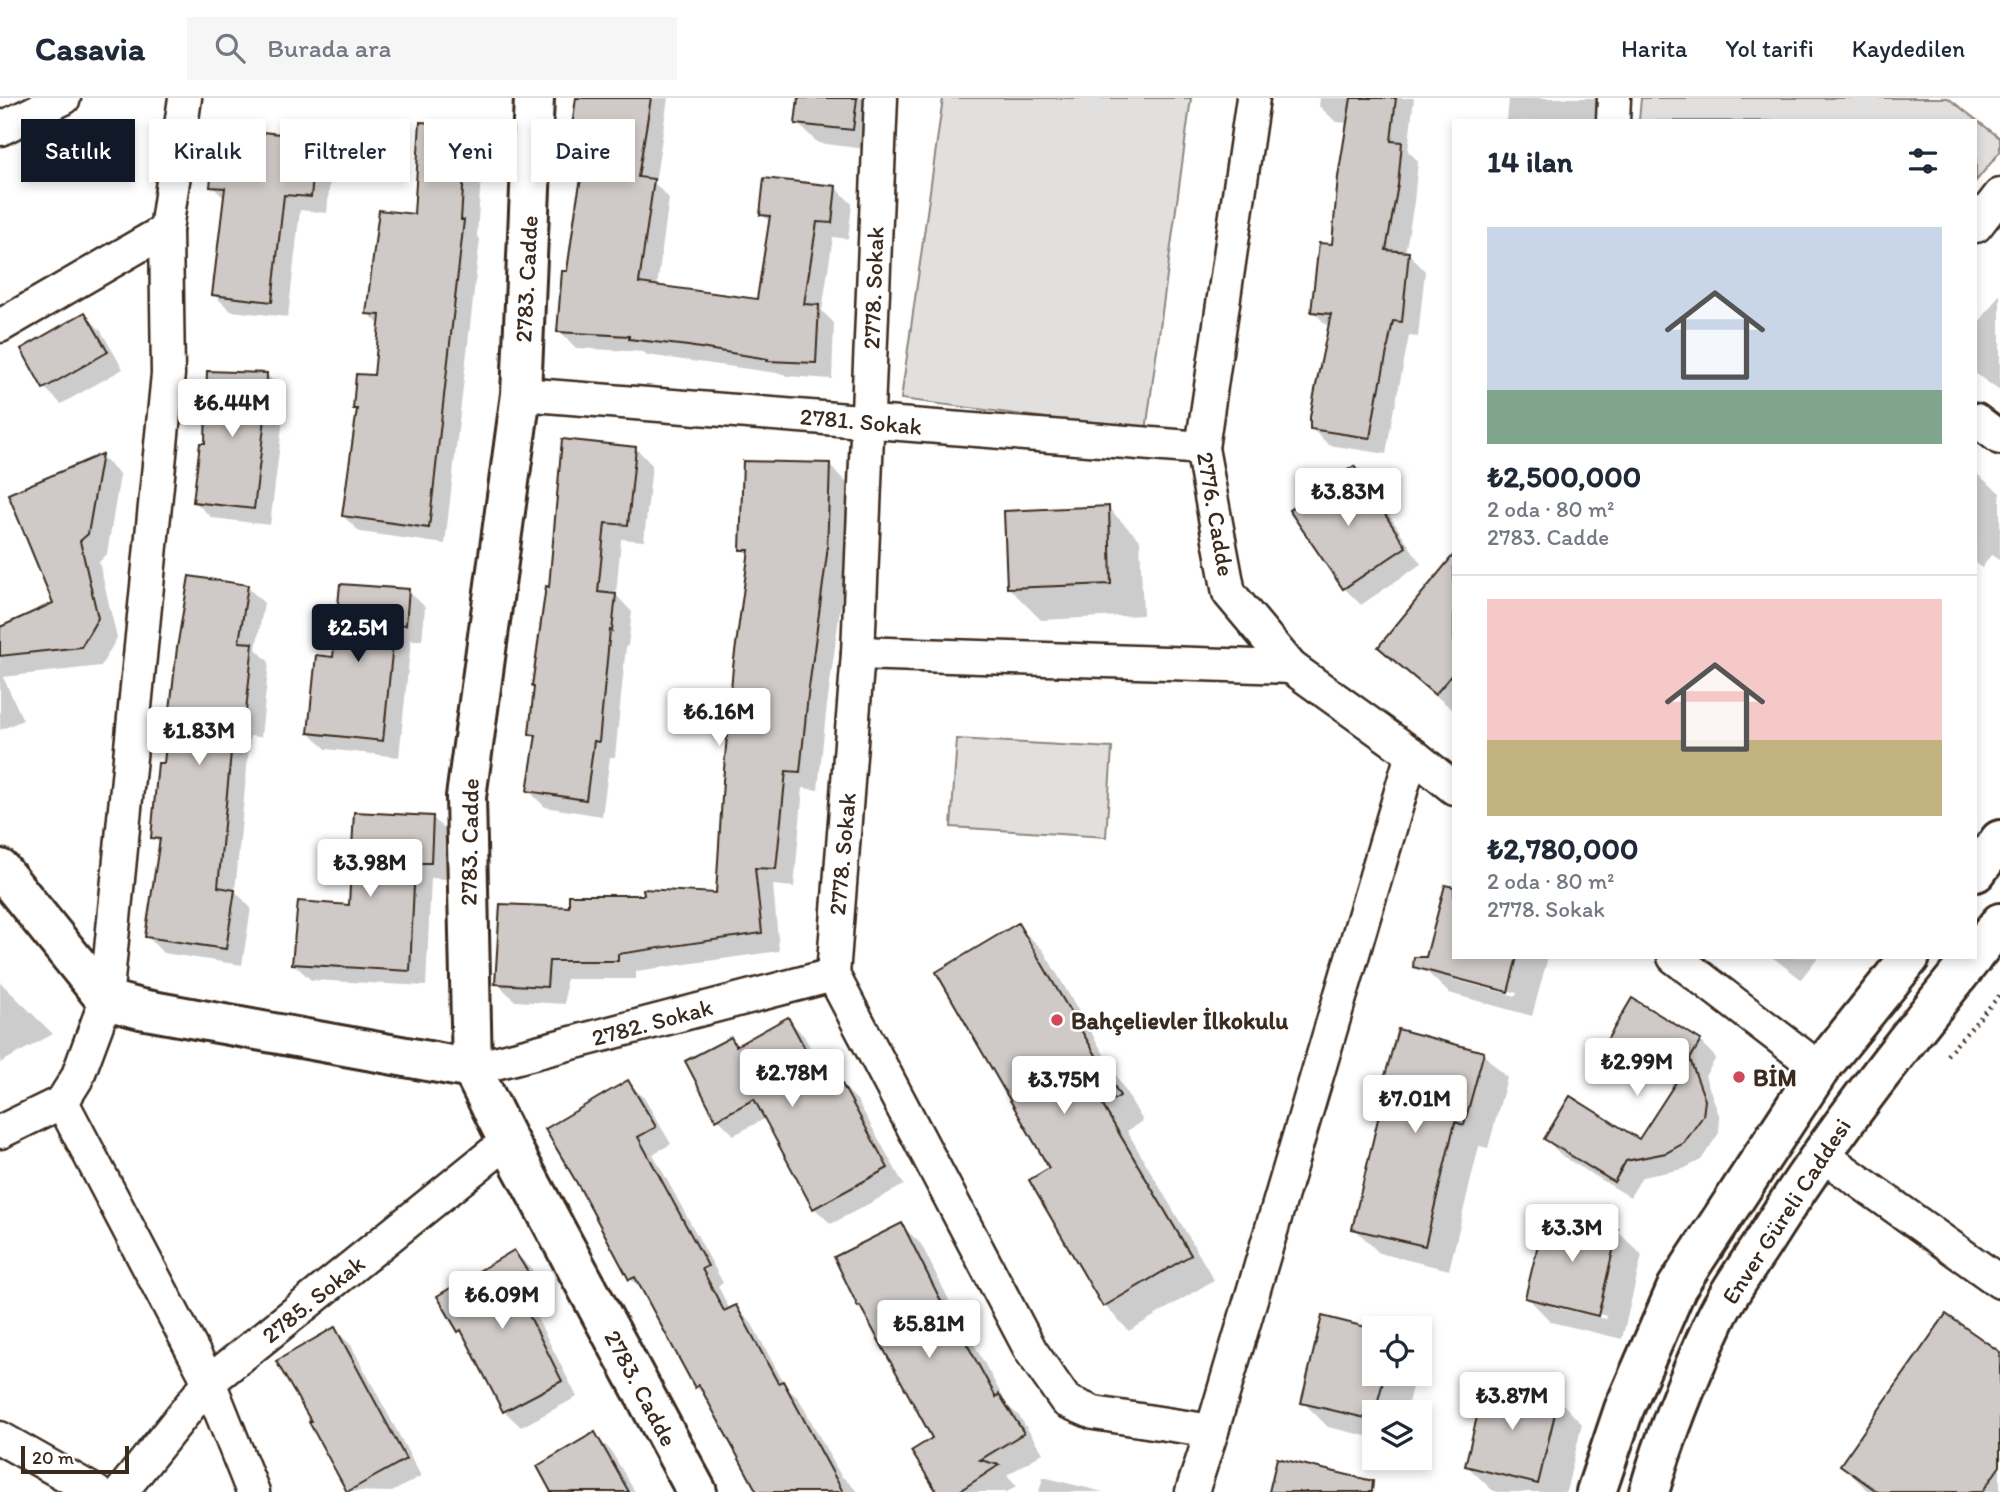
<!DOCTYPE html>
<html lang="tr">
<head>
<meta charset="utf-8">
<style>
	:root { --surface:#fff; --page:#f6f6f7; --text:#1f2937; --muted:#747a83; --line:#e0e1e3; --accent:#111827 }
	body { margin:0; font-family:Itim,sans-serif; background:var(--page); color:var(--text); height:100vh; display:flex; flex-direction:column; font-size:26px; white-space:nowrap }
	* { box-sizing:border-box; margin:0 }
	p { font-size:23px; color:var(--muted) }
	.icon { flex:none; width:38px; height:38px; fill:none; stroke:currentColor; stroke-width:2; stroke-linecap:round; stroke-linejoin:round }
	.map { position:relative; flex:1; overflow:hidden }
	.drawer { position:absolute; left:1452px; top:21px; width:525px; height:840px; display:flex; flex-direction:column; background:var(--surface); border-radius:0px; box-shadow:0 4px 10px #0003 }
	.drawer>* { flex:none }
	.guide { position:absolute; left:21px; top:21px; width:665px; height:63px; display:flex; gap:14px }
	.tools { position:absolute; left:1362px; top:1218px; display:grid; gap:14px }
	.tools a { display:grid; place-items:center; width:70px; height:70px; border-radius:0px; background:var(--surface); box-shadow:0 4px 10px #0003; font-size:35px }
	.scale { position:absolute; left:21px; bottom:18px; width:108px; box-sizing:border-box; padding-left:7px; border:4px solid #3b2a1e; border-top:0; font-size:19px; line-height:24px; white-space:nowrap; color:#3b2a1e; -webkit-text-stroke:5px #fff; paint-order:stroke }
	.price { position:absolute; translate:-50% -60px; padding:0 16px; border-radius:7px; background:#fff; color:#222; font-size:23px; line-height:46px; filter:drop-shadow(0 2px 4px #0008) }
	.price::after { content:''; position:absolute; left:50%; top:42px; width:21px; height:16px; margin-left:-10px; background:inherit; clip-path:polygon(0 0,100% 0,50% 100%) }
	.price.current { background:var(--accent); color:#fff }
	ul { padding:0; list-style:none }
	li { display:grid; align-content:center; gap:14px; height:371px; padding:0 35px }
	li+li { border-top:2px solid var(--line) }
	li span { display:grid; place-items:center; height:217px; border-radius:0px; color:#555 }
	li>.icon { margin-inline-start:auto }
	span .icon { width:126px; height:126px; fill:#fffc; stroke-width:1 }
	li b { font-size:30px }
	h2 { display:flex; justify-content:space-between; align-items:center; height:84px; padding:0 35px; font-size:30px }
	.tag { padding:0 24px; border-radius:0px; background:var(--surface); box-shadow:0 4px 10px #0003; font-size:24px; line-height:63px }
	.tag.current { background:var(--accent); color:#fff }
	header { display:flex; align-items:center; gap:42px; box-sizing:border-box; height:98px; padding:0 35px; background:var(--surface); border-bottom:2px solid var(--line) }
	header strong { font-size:33px }
	nav { display:flex; gap:38px; margin-inline-start:auto; font-size:24px }
	.search { width:490px; height:63px; background:var(--page); display:flex; align-items:center; gap:18px; box-sizing:border-box; padding:0 24px; border-radius:0px; color:var(--muted); font-size:26px }
	.map>svg:first-child { display:block }
</style>
</head>
<body>
<header>
<strong>Casavia</strong>
<div class="search"><svg class="icon" aria-label="search" viewBox="0 0 24 24"><circle cx="10" cy="10" r="6"/><path d="M15 15l6 6"/></svg>Burada ara</div>
<nav><a>Harita</a><a>Yol tarifi</a><a>Kaydedilen</a></nav>
</header>
<div class="map">
<svg width="2000" height="1394" viewBox="0 0 2000 1394">
	<rect width="100%" height="100%" fill="#fff"/>
	<filter id="ink" filterUnits="userSpaceOnUse"><feTurbulence type="fractalNoise" baseFrequency=".0143" numOctaves="2"/><feDisplacementMap in="SourceGraphic" scale="14" xChannelSelector="R" yChannelSelector="G"/><feConvolveMatrix kernelMatrix="1 2 1 2 8 2 1 2 1" color-interpolation-filters="sRGB"/></filter>
	<g filter="url(#ink)">
		<!-- green -->
		<g fill="#e2e0de" stroke="#8e857e" stroke-width="2">
			<path d="M943 0H1191L1146 333 901 301Z"/>
			<path d="M1641 0H1948L2000 40V54L1976 83V23H1639Z"/>
			<path d="M957 641 1112 650 1106 739 951 729Z"/>
		</g>
		<!-- shadow -->
		<g fill="#0003" fill-rule="evenodd">
			<path d="M579 0H668L655 86 669 100 657 189 759 203 771 125 762 116 835 89 852 106 848 141 833 139 822 213 834 225 832 281 786 278 784 276 647 257 644 254 576 250 559 233 588 57 572 41Z"/>
			<path d="M800 0H879L873 52 818 45 797 25Z"/>
			<path d="M1320 0H1414L1408 53 1418 63 1414 104 1405 156H1409L1425 173 1418 239 1409 238 1395 309H1394L1386 356 1329 347 1312 331 1330 231 1313 213 1333 148 1348 25 1336 24 1319 8Z"/>
			<path d="M1509 0H1599L1596 23H1507Z"/>
			<path d="M466 28 483 45 477 138 480 141 445 446 360 434 343 418 358 314 354 310 376 279 381 228 368 215Z"/>
			<path d="M316 41 332 58 327 115 300 112 288 219 231 213 214 197 225 101 212 88Z"/>
			<path d="M1999 197 2000 198V293L1976 276V229Z"/>
			<path d="M85 216 101 233 123 271 61 306 45 290Z"/>
			<path d="M267 277 283 293 282 329 270 427 212 420 195 404 207 347Z"/>
			<path d="M636 350 652 367 644 443 621 441 616 497 632 514 628 548H626L615 659H610L602 718 545 709 529 693 537 642 531 636 550 491Z"/>
			<path d="M101 358 120 377 107 456 99 464 117 540 101 568 3 579 23 622 0 632V531L56 506Z"/>
			<path d="M829 367 847 385 845 475 826 615 818 692 803 690 794 789 773 787 779 853 636 873V881H566L565 906 515 903 497 885 570 811 717 797 750 459 742 451Z"/>
			<path d="M1354 371 1370 387 1421 466 1361 507 1344 490Z"/>
			<path d="M1976 375 2000 395V461L1999 462 1991 457 1982 470 1976 466Z"/>
			<path d="M1108 410 1140 442 1143 517 1041 522 1009 490Z"/>
			<path d="M1440 475 1454 487V610L1453 612 1396 565 1380 549Z"/>
			<path d="M247 489 264 505 256 551 269 564 261 639 250 638 235 793 251 810 242 867 163 855 147 838 161 747 153 739 166 667Z"/>
			<path d="M409 493 425 509 422 542H411L399 659 326 651 310 635 335 561Z"/>
			<path d="M433 720 449 736 447 781 431 780 426 888 311 882 294 866 351 809Z"/>
			<path d="M1443 801 1454 804V859H1548L1532 918 1449 895 1424 871ZM1451 877 1517 895 1516 898 1451 881Z"/>
			<path d="M1018 828 1043 852 1143 1023 1127 1033 1214 1182 1129 1233 1105 1208 1031 1082 1052 1070Z"/>
			<path d="M1772 859H1818L1801 881Z"/>
			<path d="M0 884 53 936 0 965Z"/>
			<path d="M788 921 804 938 833 990 841 986 857 1002 904 1087 831 1126 814 1110 766 1020 734 1037 718 1021 731 941 738 949Z"/>
			<path d="M1609 942 1700 943 1716 960 1705 978 1720 1020 1719 1035 1701 1062 1683 1071 1642 1079 1630 1099 1562 1058 1546 1041 1640 1043 1675 988 1626 959Z"/>
			<path d="M1483 956 1507 980 1488 1050 1479 1048 1449 1172 1379 1155 1354 1130 1383 1006 1380 1003Z"/>
			<path d="M628 984 644 1000 671 1046 653 1056 723 1185 718 1188 730 1212 736 1209 752 1226 786 1289 799 1301 842 1380 843 1379 858 1394H759L709 1301 696 1289 646 1196 631 1181Z"/>
			<path d="M901 1127 921 1146 959 1222 963 1226 1007 1307 1019 1318 1043 1355 1007 1377 1017 1388 1007 1394H940L934 1341 865 1214 860 1208Z"/>
			<path d="M1617 1133 1642 1157 1622 1241 1551 1224 1527 1199ZM1553 1205 1607 1218 1606 1221 1553 1209Z"/>
			<path d="M514 1154 531 1170 551 1204 534 1214 577 1299 521 1329 504 1313 467 1240 460 1233Z"/>
			<path d="M334 1231 351 1247 421 1378 392 1394 348 1393Z"/>
			<path d="M2000 1256V1394H1869L1842 1367Z"/>
			<path d="M1374 1276H1415L1406 1314H1374V1340L1328 1329 1303 1304Z"/>
			<path d="M1558 1301 1582 1326 1566 1394H1498L1492 1392 1467 1368Z"/>
			<path d="M595 1337 611 1353 635 1394H553Z"/>
			<path d="M1043 1379 1103 1394H1039Z"/>
		</g>
		<!-- building -->
		<g fill="#cfcac7" stroke="#3b2a1e" stroke-width="2">
			<path d="M576 0H651L638 79 654 81 639 185 757 201 770 118 760 117 764 80 836 88 832 125 817 124 804 206 819 207 816 265 767 263 768 261 688 248 629 241V238L557 234 562 173H567L577 102 588 44 570 42Z"/>
			<path d="M798 0H857L853 32 795 26Z"/>
			<path d="M1351 0H1396L1391 43 1402 44 1398 87 1386 152 1409 154 1402 224 1393 223 1379 294 1378 293 1370 340 1310 331V319L1315 292 1331 216 1311 214 1319 145 1332 146 1338 79Z"/>
			<path d="M420 24 467 27 461 122H464L429 430 342 418 357 311H353L356 276 374 277 380 217 366 216 379 112 414 116Z"/>
			<path d="M216 29 317 40 311 99 284 97 272 204 212 197 225 90 210 89Z"/>
			<path d="M85 214 108 254 43 291 21 251Z"/>
			<path d="M207 273 267 275 266 312 254 411 193 404 200 345H205Z"/>
			<path d="M562 341 636 349 628 427 605 425 598 494 616 496 612 533 610 532 599 644 594 643 586 702 527 693 536 637 529 636 534 589 532 588 546 488 549 489Z"/>
			<path d="M102 356 88 436 80 443 98 520 81 549 0 558V529L53 505 8 396Z"/>
			<path d="M743 363 830 365 827 456 808 597 800 674 786 673 776 771 755 770 762 835 618 856V863H549L547 889 495 886 500 806 569 809V797H644L643 791 716 795 723 683 733 569 749 452H740Z"/>
			<path d="M1354 368 1406 449 1343 491 1289 412Z"/>
			<path d="M1109 408 1111 486 1007 490 1004 413Z"/>
			<path d="M1454 456V574L1435 597 1378 549Z"/>
			<path d="M189 478 248 487 239 544 253 545 249 583 245 624 234 623 218 789 235 792 226 851 145 839 160 741 151 740 158 665H164L177 550Z"/>
			<path d="M340 486 409 491 406 527 395 526 383 643 308 635 316 557 333 559Z"/>
			<path d="M354 714 433 718 431 765H415L410 873 292 866 298 803 349 807Z"/>
			<path d="M1445 787 1454 789V859H1517L1508 894 1413 869 1414 859H1426Z"/>
			<path d="M1018 825 1120 998 1103 1008 1191 1157 1103 1209 1029 1082 1049 1070 936 874Z"/>
			<path d="M1632 900 1701 942 1690 961 1705 1002 1703 1018 1684 1045 1666 1055 1626 1063 1614 1084 1544 1041 1570 998 1639 1041 1676 984 1607 942Z"/>
			<path d="M788 919 827 991 841 984 888 1070 813 1111 754 1001 716 1022 685 963 731 939 736 948Z"/>
			<path d="M1398 931 1484 954 1464 1027 1455 1024 1425 1148 1352 1131 1382 1004 1378 1003Z"/>
			<path d="M628 982 656 1029 638 1039 708 1168 702 1171 724 1213 736 1207 778 1285 783 1283 843 1394H757L699 1287 695 1290 635 1179 629 1182 581 1092 545 1031Z"/>
			<path d="M1546 1114 1618 1131 1598 1218 1525 1200Z"/>
			<path d="M902 1125 942 1205 944 1204 996 1299 999 1296 1024 1335 980 1362 999 1367 958 1394H937L911 1353 932 1340 860 1208 858 1209 834 1159Z"/>
			<path d="M514 1152 536 1187 519 1197 562 1283 503 1314 461 1232 458 1234 437 1198Z"/>
			<path d="M1946 1216 2000 1254V1368L1982 1394H1878L1840 1367Z"/>
			<path d="M1322 1218 1374 1231V1276H1385L1375 1314H1374V1322L1301 1305Z"/>
			<path d="M335 1229 406 1361 347 1394 309 1324 311 1323 276 1263Z"/>
			<path d="M1486 1282 1559 1299 1538 1386 1465 1368Z"/>
			<path d="M595 1334 629 1394H551L537 1368Z"/>
			<path d="M1277 1360 1373 1383 1372 1394H1269Z"/>
		</g>
		<g fill="none" stroke-linecap="round" stroke-linejoin="round">
			<defs>
				<g id="minor">
					<path d="M881 0 858 555 833 877 1031 1253 1066 1303 1094 1315 1212 1333"/>
					<path d="M1253 0 1202 350 1229 495 1291 569 1412 656 1454 690"/>
					<path d="M1613 23 1614 0"/>
					<path d="M0 31 64 0"/>
					<path d="M1976 128 2000 97"/>
					<path d="M0 228 166 132"/>
					<path d="M521 296 1202 350"/>
					<path d="M1976 322 2000 340"/>
					<path d="M858 555 1291 569"/>
					<path d="M1674 859 1820 971"/>
					<path d="M472 971 833 877"/>
					<path d="M62 1004 209 1284 121 1394"/>
					<path d="M0 1034 62 1004 77 980 106 902 168 276 166 132 185 0"/>
					<path d="M1821 1056 2000 1184"/>
					<path d="M0 1340 96 1394"/>
					<path d="M253 1394 209 1284 508 1043"/>
					<path d="M1192 1394 1212 1333 1412 656"/>
				</g>
				<g id="secondary">
					<path d="M534 0 521 296 466 699 472 971 508 1043 697 1394"/>
					<path d="M0 771 106 902 141 911 472 971"/>
				</g>
				<g id="primary">
					<path d="M1976 774 2000 742"/>
					<path d="M1976 855 2000 825"/>
					<path d="M1596 1394 1624 1311 1677 1189 1820 971 1910 859"/>
					<path d="M1649 1394C1666 1335 1690 1276 1716 1220 1729 1193 1748 1168 1764 1143 1826 1043 1899 951 1973 859"/>
				</g>
			</defs>
			<!-- minor casing -->
			<use href="#minor" stroke="#3b2a1e" stroke-width="37"/>
			<!-- secondary casing -->
			<use href="#secondary" stroke="#3b2a1e" stroke-width="44"/>
			<!-- primary casing -->
			<use href="#primary" stroke="#3b2a1e" stroke-width="44"/>
			<!-- path -->
			<path stroke="#3b2a1e" stroke-width="4.5" stroke-dasharray="2 5" stroke-linecap="butt" d="M1947 957 2000 897"/>
			<!-- minor -->
			<use href="#minor" stroke="#fff" stroke-width="32"/>
			<!-- secondary -->
			<use href="#secondary" stroke="#fff" stroke-width="38"/>
			<!-- primary -->
			<use href="#primary" stroke="#fff" stroke-width="38"/>
		</g>
	</g>
	<!-- markers -->
	<g fill="#d1495b" stroke="#fff" stroke-width="2.5">
		<circle cx="1057" cy="922" r="7"/>
		<circle cx="1739" cy="979" r="7"/>
	</g>
	<g text-anchor="middle" dominant-baseline="central" stroke-width="5" stroke-linejoin="round" paint-order="stroke">
		<!-- street labels -->
		<g font-size="24" fill="#3b2a1e" stroke="#fff">
			<text transform="translate(526 181) rotate(-87)">2783. Cadde</text>
			<text transform="translate(873 190) rotate(-88)">2778. Sokak</text>
			<text transform="translate(861 323) rotate(5)">2781. Sokak</text>
			<text transform="translate(1216 416) rotate(80)">2776. Cadde</text>
			<text transform="translate(469 744) rotate(-89)">2783. Cadde</text>
			<text transform="translate(842 756) rotate(-85)">2778. Sokak</text>
			<text transform="translate(652 924) rotate(-15)">2782. Sokak</text>
			<text transform="translate(1786 1113) rotate(-57)">Enver Güreli Caddesi</text>
			<text transform="translate(313 1201) rotate(-39)">2785. Sokak</text>
			<text transform="translate(641 1290) rotate(62)">2783. Cadde</text>
		</g>
		<!-- poi labels -->
		<g font-size="24" font-weight="bold" fill="#3b2a1e" stroke="#fff" text-anchor="start">
			<text x="1071" y="922">Bahçelievler İlkokulu</text>
			<text x="1753" y="979">BİM</text>
		</g>
	</g>
</svg>
<div class="tools">
<a><svg class="icon" aria-label="locate" viewBox="0 0 24 24"><circle cx="12" cy="12" r="6"/><path d="M12 2v4M12 18v4M2 12h4M18 12h4"/></svg></a>
<a><svg class="icon" aria-label="layers" viewBox="0 0 24 24"><path d="M12 4l9 5-9 5-9-5zM3 14l9 5 9-5"/></svg></a>
</div>
<div class="scale">20 m</div>
<b class="price" style="left:232px;top:341px">₺6.44M</b>
<b class="price" style="left:1348px;top:430px">₺3.83M</b>
<b class="price current" style="left:358px;top:566px">₺2.5M</b>
<b class="price" style="left:719px;top:650px">₺6.16M</b>
<b class="price" style="left:199px;top:669px">₺1.83M</b>
<b class="price" style="left:370px;top:801px">₺3.98M</b>
<b class="price" style="left:1637px;top:1000px">₺2.99M</b>
<b class="price" style="left:792px;top:1011px">₺2.78M</b>
<b class="price" style="left:1064px;top:1018px">₺3.75M</b>
<b class="price" style="left:1415px;top:1037px">₺7.01M</b>
<b class="price" style="left:1572px;top:1166px">₺3.3M</b>
<b class="price" style="left:502px;top:1233px">₺6.09M</b>
<b class="price" style="left:929px;top:1262px">₺5.81M</b>
<b class="price" style="left:1512px;top:1334px">₺3.87M</b>
<div class="guide">
<a class="tag current">Satılık</a>
<a class="tag">Kiralık</a>
<a class="tag">Filtreler</a>
<a class="tag">Yeni</a>
<a class="tag">Daire</a>
</div>
<section class="drawer">
<h2>14 ilan<svg class="icon" aria-label="filters" viewBox="0 0 24 24"><path d="M4 7h16M4 17h16"/><circle cx="9" cy="7" r="2"/><circle cx="15" cy="17" r="2"/></svg></h2>
<ul>
<li><span style="background:linear-gradient(#c9d6e8 75%,#7fa58c 0)"><svg class="icon" aria-label="home" viewBox="0 0 24 24"><path d="M3 11l9-7 9 7M6 9v11h12V9"/></svg></span><div><b>₺2,500,000</b><p>2 oda · 80 m²</p><p>2783. Cadde</p></div></li>
<li><span style="background:linear-gradient(#f6c9c9 65%,#c2b280 0)"><svg class="icon" aria-label="home" viewBox="0 0 24 24"><path d="M3 11l9-7 9 7M6 9v11h12V9"/></svg></span><div><b>₺2,780,000</b><p>2 oda · 80 m²</p><p>2778. Sokak</p></div></li>
</ul>
</section>
</div>
</body>
</html>
